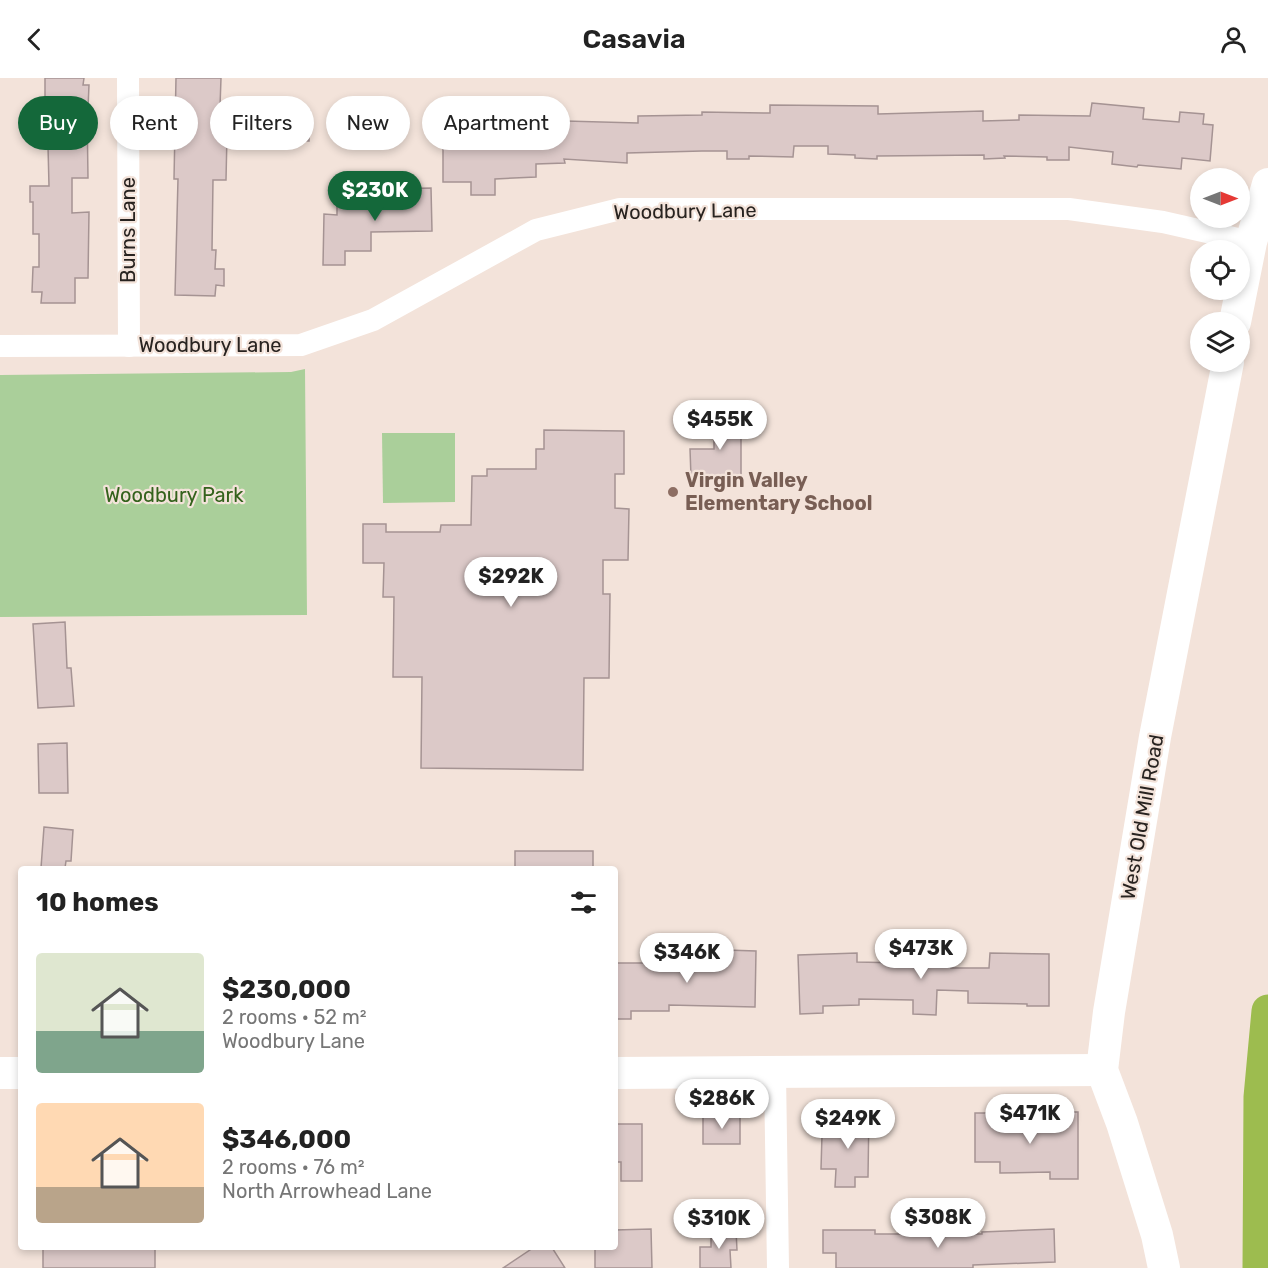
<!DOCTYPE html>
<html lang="en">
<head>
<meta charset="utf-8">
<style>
	:root { --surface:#fff; --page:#f2f2f2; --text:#222; --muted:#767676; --accent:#14683a }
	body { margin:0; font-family:Rubik,sans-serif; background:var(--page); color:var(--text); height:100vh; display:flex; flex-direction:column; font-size:22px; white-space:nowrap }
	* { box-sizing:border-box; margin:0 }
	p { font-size:20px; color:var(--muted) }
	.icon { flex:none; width:33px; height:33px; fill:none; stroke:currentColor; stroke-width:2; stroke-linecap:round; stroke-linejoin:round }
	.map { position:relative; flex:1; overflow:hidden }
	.drawer { position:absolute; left:18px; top:788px; width:600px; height:384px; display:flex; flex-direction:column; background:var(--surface); border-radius:6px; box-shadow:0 3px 9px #0003 }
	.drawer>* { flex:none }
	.hud { position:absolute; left:18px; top:18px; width:600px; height:54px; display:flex; gap:12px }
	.needle { width:39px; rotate:90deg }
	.fabs { position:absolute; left:1190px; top:90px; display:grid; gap:12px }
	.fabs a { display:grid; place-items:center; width:60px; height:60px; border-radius:50%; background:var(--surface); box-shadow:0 3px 9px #0003; font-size:30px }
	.price { position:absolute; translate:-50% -51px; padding:0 14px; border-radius:21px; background:#fff; color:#222; font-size:20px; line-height:39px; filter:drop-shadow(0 2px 3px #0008) }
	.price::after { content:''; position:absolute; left:50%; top:36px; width:18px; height:14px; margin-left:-9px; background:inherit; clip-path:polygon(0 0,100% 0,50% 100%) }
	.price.on { background:var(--accent); color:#fff }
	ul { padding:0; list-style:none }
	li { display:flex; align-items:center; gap:18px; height:150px; padding:0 18px }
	li span { display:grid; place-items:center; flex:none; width:168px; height:120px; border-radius:6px; color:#555 }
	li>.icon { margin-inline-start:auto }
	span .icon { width:72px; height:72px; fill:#fffc; stroke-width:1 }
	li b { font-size:26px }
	h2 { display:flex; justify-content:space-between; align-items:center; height:72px; padding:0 18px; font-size:26px }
	.tag { padding:0 21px; border-radius:27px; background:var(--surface); box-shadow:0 3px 9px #0003; font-size:21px; line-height:54px }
	.tag.on { background:var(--accent); color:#fff }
	header { display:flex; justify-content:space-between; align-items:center; height:78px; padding:0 18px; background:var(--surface); font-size:27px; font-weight:600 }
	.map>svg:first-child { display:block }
</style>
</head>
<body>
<header><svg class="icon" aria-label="back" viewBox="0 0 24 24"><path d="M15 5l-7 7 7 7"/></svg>Casavia<svg class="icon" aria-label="person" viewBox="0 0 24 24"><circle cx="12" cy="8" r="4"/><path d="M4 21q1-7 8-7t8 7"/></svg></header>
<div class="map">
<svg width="1268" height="1190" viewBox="0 0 1268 1190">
	<rect width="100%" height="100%" fill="#f3e3da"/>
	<!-- green -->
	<g fill="#aacf9a">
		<path d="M305 291 307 537 0 539V297L291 294Z"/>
		<path d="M382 355H455V424L383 425Z"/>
	</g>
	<!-- building -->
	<g fill="#dcc9c8" stroke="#a59393" stroke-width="1.5">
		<path d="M45 0H84L83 7H89L88 30H87L88 100H72V135L89 134 88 200H75V225H41L42 214H32L33 189H39V156H33V124H30V108H49L47 29H45Z"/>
		<path d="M176 0H221L219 57H227L226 102H213L212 172H216L215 191H224V208L216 207 215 218 175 217 178 101H174Z"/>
		<path d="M1092 25 1144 30 1143 41 1179 44 1180 34 1204 36 1203 46 1213 47 1210 83 1182 80 1181 91 1138 87 1137 89 1112 86 1113 74 1069 69V82H1047V79L1004 78 1005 80 984 81V77L877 78V81L855 80V77L828 76V68H794L793 79 749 78V81H727V73H702L627 75V85L564 81 565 85 536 86V99L495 101V117H471V104H443V60H516L515 51H529V42L638 45V38L702 37V34L770 35V27L878 28V36L983 33V43L1019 42V37L1090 38Z"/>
		<path d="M262 32 310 33 309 63 261 62Z"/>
		<path d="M431 110 432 153 371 154V173H345V187H323L324 136 337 137V128H385V111Z"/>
		<path d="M714 338H741V399H691L690 371H714Z"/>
		<path d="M544 352 624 353V396H615V430L629 431 628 482H603V516H610L609 600H584L583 692 421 690 422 599H393L394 519H383L384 485H363V446H386V454H440L441 447H471L472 398H487V391H536V371H544Z"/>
		<path d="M65 544 67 590H71L74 628 38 630 33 546Z"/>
		<path d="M67 665 68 715H39L38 666Z"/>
		<path d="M44 749 73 752 71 783H66L65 790H41Z"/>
		<rect x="515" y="773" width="78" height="17"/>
		<path d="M695 871 756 873 755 929 669 927V933H631V941H615V885H657L656 893H695Z"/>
		<path d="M902 873 951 874V890H989L990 875 1049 876V928H1027V926L968 925V913L937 912 936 937 913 936V922L859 921V927L823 928V935L800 936 798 877 857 875V884L902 885Z"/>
		<path d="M846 1033H869L868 1099H855V1109H835L836 1091H821L822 1057H845Z"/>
		<path d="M1049 1034H1078V1101H1050V1094L1000 1095V1084H975V1035H997V1046L1049 1045Z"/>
		<rect x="703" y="1037" width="37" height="29"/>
		<path d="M615 1046H642V1103H621V1084H615Z"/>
		<path d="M651 1151 652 1190H595V1168H615V1152Z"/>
		<path d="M1054 1151 1055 1184 973 1187V1190H836V1175H823V1152H875V1156H982V1154Z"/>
		<path d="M711 1152H736L737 1172H730L731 1190H700V1169H711Z"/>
		<rect x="43" y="1168" width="112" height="22"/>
		<path d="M536 1168H551L565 1190H503Z"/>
	</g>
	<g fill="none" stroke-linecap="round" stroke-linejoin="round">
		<!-- street -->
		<g stroke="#fff" stroke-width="22">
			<path d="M128 0 129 268"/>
			<path d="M0 268 301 267 373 242 536 152 620 131H1069L1163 144 1251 164"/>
			<path d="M775 996 778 1190"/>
		</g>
		<!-- secondary -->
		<g stroke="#fff" stroke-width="32">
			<path d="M1235 244 1251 164 1268 106"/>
			<path d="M0 995H21"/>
			<path d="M615 995 1102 992"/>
			<path d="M1164 1190 1157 1157 1122 1045 1102 992 1109 934 1155 659 1228 284"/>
		</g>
		<!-- highway -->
		<path stroke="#9dbc4f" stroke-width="33" d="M1259 1190 1260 1019 1268 933"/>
	</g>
	<!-- markers -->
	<circle fill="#8d6e63" stroke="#f3e3da" stroke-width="2" cx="673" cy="414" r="6"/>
	<g text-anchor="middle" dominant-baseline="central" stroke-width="4.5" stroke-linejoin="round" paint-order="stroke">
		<!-- street labels -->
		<g font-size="20" fill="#282320" stroke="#f3e3da">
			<text transform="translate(685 133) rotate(-1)">Woodbury Lane</text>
			<text transform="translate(128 152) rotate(-90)">Burns Lane</text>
			<text x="210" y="267">Woodbury Lane</text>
			<text transform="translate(1142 739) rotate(-80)">West Old Mill Road</text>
		</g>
		<!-- education labels -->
		<g font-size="20" font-weight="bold" fill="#785e54" stroke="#f3e3da" text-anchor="start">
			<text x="685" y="402">Virgin Valley<tspan x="685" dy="23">Elementary School</tspan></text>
		</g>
		<!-- park labels -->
		<g font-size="20" fill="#34621c" stroke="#f3e3da">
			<text x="174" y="417">Woodbury Park</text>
		</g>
	</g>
</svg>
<div class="fabs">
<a><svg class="needle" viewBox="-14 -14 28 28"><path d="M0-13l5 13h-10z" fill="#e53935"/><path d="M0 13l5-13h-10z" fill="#767676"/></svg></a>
<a><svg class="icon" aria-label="locate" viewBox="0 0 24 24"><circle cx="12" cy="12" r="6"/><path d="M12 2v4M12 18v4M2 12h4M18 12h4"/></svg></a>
<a><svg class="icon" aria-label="layers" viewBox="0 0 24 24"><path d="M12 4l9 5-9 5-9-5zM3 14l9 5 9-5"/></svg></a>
</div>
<b class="price on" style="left:375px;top:144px">$230K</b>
<b class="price" style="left:720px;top:373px">$455K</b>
<b class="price" style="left:511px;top:530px">$292K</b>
<b class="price" style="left:921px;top:902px">$473K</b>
<b class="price" style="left:687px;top:906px">$346K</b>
<b class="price" style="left:722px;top:1052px">$286K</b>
<b class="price" style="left:1030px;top:1067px">$471K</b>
<b class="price" style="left:848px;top:1072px">$249K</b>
<b class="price" style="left:938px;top:1171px">$308K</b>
<b class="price" style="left:719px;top:1172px">$310K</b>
<div class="hud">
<a class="tag on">Buy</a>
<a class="tag">Rent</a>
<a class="tag">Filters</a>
<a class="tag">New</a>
<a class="tag">Apartment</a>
</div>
<section class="drawer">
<h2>10 homes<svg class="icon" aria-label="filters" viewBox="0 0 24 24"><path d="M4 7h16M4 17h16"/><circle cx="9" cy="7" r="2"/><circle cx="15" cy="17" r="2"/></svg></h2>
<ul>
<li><span style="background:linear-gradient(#dfe7d0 65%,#7fa58c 0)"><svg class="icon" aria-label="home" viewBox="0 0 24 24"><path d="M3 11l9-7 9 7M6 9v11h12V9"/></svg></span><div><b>$230,000</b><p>2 rooms · 52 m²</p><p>Woodbury Lane</p></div></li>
<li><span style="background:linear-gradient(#ffd9b3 70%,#b9a48a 0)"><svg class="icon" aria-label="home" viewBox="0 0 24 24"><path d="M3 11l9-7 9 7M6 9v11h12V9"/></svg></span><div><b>$346,000</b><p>2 rooms · 76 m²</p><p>North Arrowhead Lane</p></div></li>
</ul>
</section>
</div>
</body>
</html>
